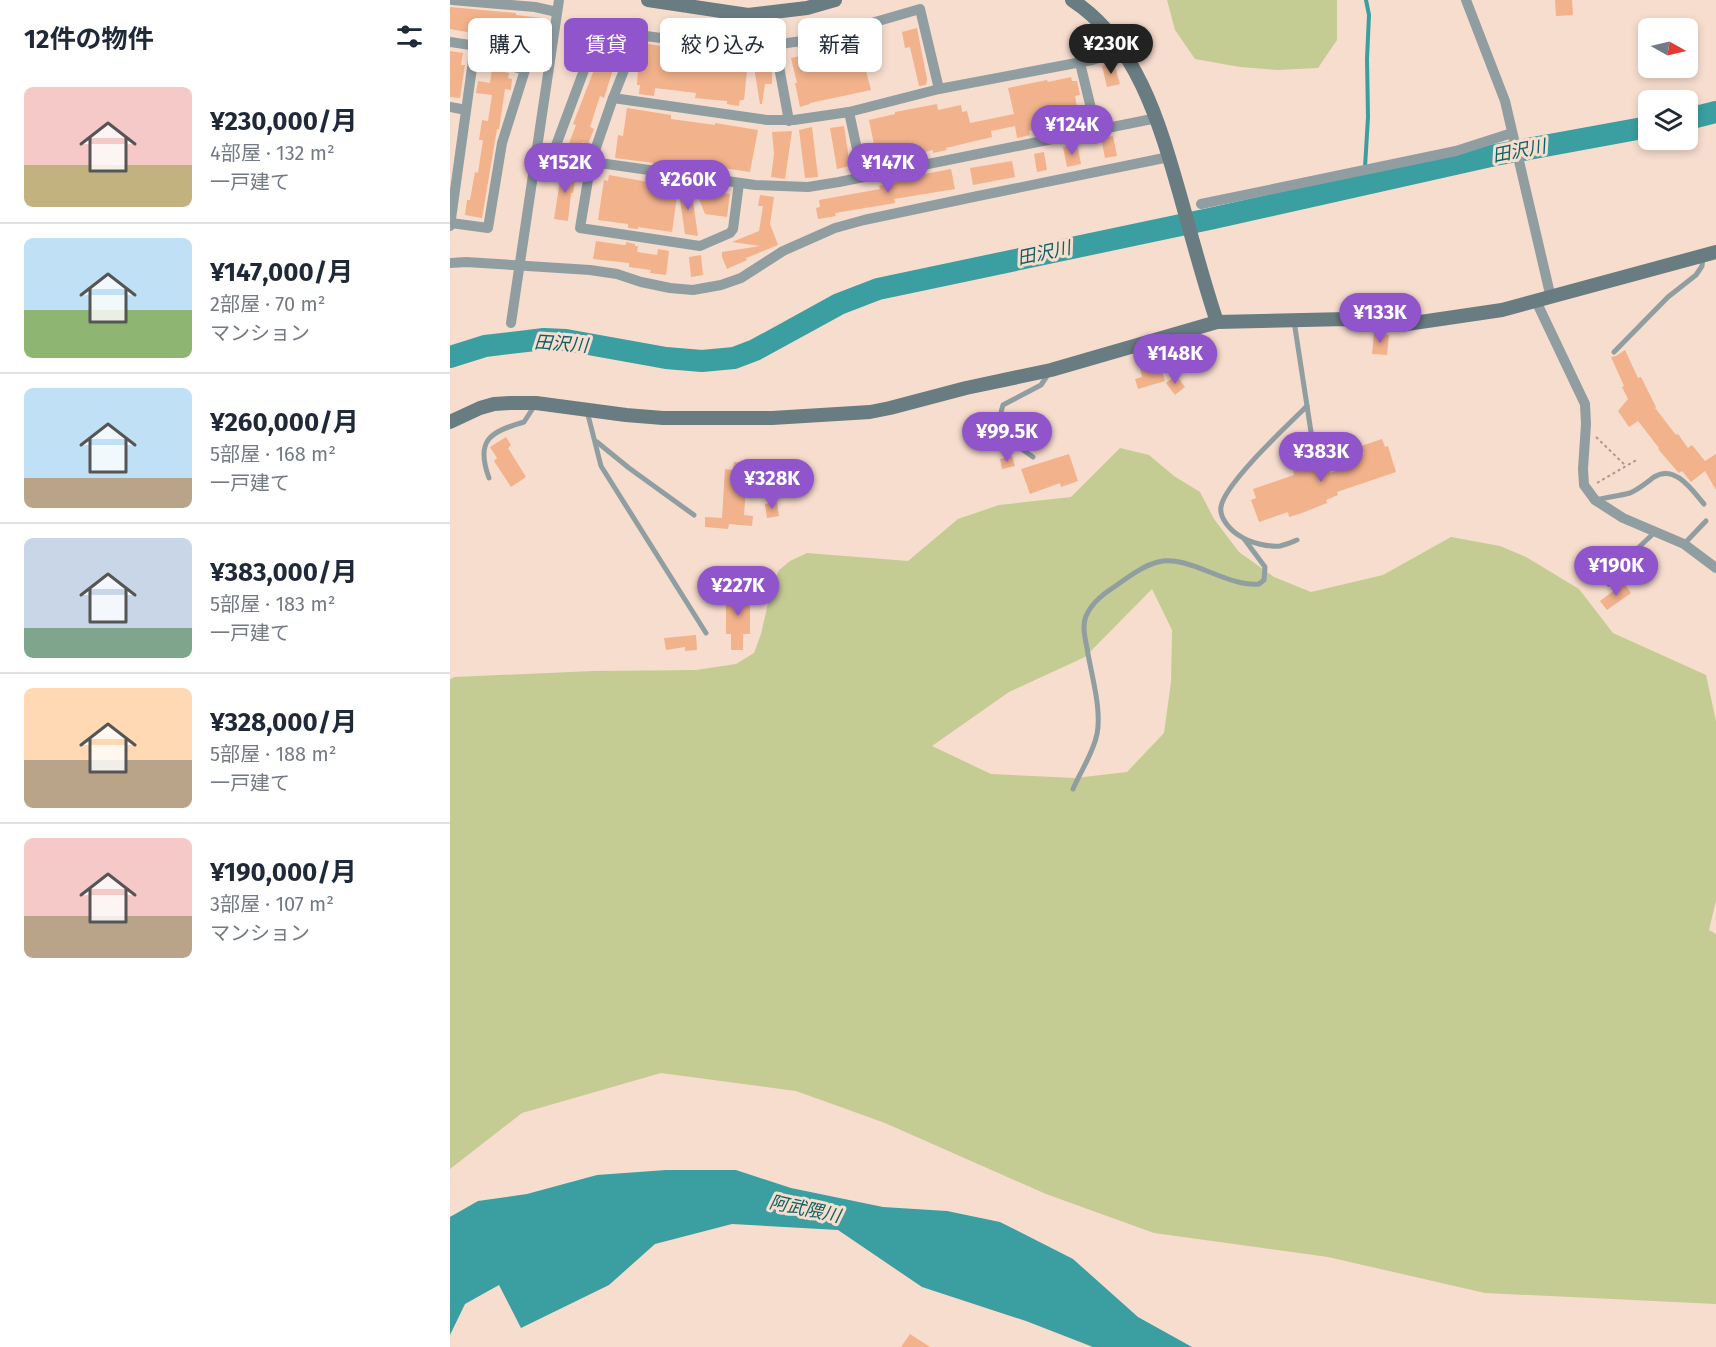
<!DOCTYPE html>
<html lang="ja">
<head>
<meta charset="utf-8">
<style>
	:root { --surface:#fff; --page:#f6f6f7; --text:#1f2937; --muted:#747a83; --line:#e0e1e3; --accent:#9155cb }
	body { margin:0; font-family:"Fira Sans","Noto Sans JP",sans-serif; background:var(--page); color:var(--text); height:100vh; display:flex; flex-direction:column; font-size:22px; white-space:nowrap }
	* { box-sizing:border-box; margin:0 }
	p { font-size:20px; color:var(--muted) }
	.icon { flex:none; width:33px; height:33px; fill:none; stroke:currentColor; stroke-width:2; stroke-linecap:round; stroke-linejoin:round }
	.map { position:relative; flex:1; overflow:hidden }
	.details { display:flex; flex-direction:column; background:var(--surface); width:450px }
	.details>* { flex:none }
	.guide { position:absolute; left:18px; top:18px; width:570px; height:54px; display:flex; gap:12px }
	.needle { width:39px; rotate:98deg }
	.controls { position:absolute; left:1188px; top:18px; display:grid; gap:12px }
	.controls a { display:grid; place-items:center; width:60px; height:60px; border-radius:9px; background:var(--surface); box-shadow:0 3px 9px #0003; font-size:30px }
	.price { position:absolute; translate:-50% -51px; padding:0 14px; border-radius:21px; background:var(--accent); color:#fff; font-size:20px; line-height:39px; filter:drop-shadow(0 2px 3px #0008) }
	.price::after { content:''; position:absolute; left:50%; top:36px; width:18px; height:14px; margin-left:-9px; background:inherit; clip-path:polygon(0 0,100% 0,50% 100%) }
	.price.selected { background:#222; color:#fff }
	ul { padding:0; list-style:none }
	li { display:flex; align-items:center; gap:18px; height:150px; padding:0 24px }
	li+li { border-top:2px solid var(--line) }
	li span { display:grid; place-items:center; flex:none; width:168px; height:120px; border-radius:9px; color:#555 }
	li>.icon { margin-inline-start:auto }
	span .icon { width:72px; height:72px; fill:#fffc; stroke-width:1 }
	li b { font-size:26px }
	h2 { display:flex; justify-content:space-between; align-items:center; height:72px; padding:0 24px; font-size:26px }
	.pill { padding:0 21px; border-radius:9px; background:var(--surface); box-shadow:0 3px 9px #0003; font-size:21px; line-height:54px }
	.pill.selected { background:var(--accent); color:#fff }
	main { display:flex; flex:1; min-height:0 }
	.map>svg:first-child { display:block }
</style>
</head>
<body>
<main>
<section class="details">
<h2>12件の物件<svg class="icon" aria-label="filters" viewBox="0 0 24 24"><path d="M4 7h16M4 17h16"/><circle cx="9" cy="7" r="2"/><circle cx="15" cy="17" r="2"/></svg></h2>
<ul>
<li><span style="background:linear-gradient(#f6c9c9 65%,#c2b280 0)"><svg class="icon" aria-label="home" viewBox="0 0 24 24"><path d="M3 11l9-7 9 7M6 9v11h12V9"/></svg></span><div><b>¥230,000/月</b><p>4部屋 · 132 m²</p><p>一戸建て</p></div></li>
<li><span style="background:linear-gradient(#bfe0f5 60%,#8fb573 0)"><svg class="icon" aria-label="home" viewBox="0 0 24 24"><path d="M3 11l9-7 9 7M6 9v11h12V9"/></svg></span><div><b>¥147,000/月</b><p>2部屋 · 70 m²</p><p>マンション</p></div></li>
<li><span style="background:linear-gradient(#bfe0f5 75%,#b9a48a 0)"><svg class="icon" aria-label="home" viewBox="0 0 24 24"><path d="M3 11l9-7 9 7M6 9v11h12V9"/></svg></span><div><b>¥260,000/月</b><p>5部屋 · 168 m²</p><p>一戸建て</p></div></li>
<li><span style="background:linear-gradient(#c9d6e8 75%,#7fa58c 0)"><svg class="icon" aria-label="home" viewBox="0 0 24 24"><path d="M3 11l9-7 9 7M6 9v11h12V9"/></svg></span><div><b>¥383,000/月</b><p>5部屋 · 183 m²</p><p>一戸建て</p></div></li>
<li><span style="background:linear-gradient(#ffd9b3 60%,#b9a48a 0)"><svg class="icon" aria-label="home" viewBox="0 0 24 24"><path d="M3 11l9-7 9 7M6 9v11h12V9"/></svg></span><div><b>¥328,000/月</b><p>5部屋 · 188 m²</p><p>一戸建て</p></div></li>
<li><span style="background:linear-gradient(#f6c9c9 65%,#b9a48a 0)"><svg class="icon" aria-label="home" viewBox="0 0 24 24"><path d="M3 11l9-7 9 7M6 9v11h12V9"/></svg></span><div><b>¥190,000/月</b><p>3部屋 · 107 m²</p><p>マンション</p></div></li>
</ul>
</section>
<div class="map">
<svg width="1266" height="1347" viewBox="0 0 1266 1347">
	<rect width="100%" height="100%" fill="#f7ddce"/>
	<!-- green -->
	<g fill="#c4cc93" fill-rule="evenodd">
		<path d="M717 0H887V40L868 68 827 70 790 67 745 59 725 30Z"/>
		<path d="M670 448 699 455 724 476 750 492 764 519 789 552 824 577 861 592 933 575 1001 537 1050 546 1076 557 1129 589 1163 633 1256 675 1266 721V900L1259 930 1266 934V1304L1035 1293 878 1257 704 1233 596 1194 435 1123 346 1091 211 1073 72 1113 0 1169V679L5 677 143 671 246 670 286 664 304 653 311 634 321 590 329 570 340 561 357 553 458 561 508 519 549 505 621 497ZM702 589 722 630 721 682 714 733 677 772 625 778 541 774 482 746 559 692 635 657Z"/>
	</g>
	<!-- water -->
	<path fill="#3b9ea1" d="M216 1170H286L341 1188 433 1207 497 1211 550 1222 623 1259 688 1317 742 1347H643L576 1321 472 1287 388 1230 282 1224 205 1244 159 1285 71 1328 49 1285 15 1304 0 1335V1217L28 1201 77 1194 147 1175Z"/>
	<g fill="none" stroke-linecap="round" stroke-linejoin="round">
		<!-- stream -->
		<path stroke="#3b9ea1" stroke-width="4" d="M914 184 918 117 917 59 919 15 916 0"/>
		<!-- river -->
		<g stroke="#3b9ea1" stroke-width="22">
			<path d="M1238 119 1266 112"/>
			<path d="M0 357 35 346 94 339 116 340 216 358 252 361 284 358 305 350 389 304 428 289 764 218 1045 155 1198 127"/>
		</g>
	</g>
	<!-- building -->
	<g fill="#f2b28c">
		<path d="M1105 0H1122L1123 15 1106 16Z"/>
		<path d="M0 7 66 13V15L92 18 90 38 63 34V40L0 29Z"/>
		<path d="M467 28 477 79 476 85 469 86 460 47 455 48 452 32Z"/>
		<path d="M157 39 171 44 154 98 150 96 140 127 144 129 138 144 133 142 129 150 118 146 126 125 123 124 144 70 146 71Z"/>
		<path d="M198 44 211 46 210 57 254 62V56L298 61 294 100H290L289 106 277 104V101L245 98 246 93 205 88 204 96 189 94 190 85H187L188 69 195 70Z"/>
		<path d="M385 45 387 53 410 48 421 90 360 103V104L350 107 345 83H347L341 58 372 51V48Z"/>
		<path d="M0 51 13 53 11 65H15L10 98 0 97Z"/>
		<path d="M303 61 315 63 314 67 322 68V84H315L312 104H310Z"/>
		<path d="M664 63 670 84 657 87 652 66Z"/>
		<path d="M42 69 59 73 58 78 62 79 61 90 55 89 50 123 49 129H47L32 218 15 215 17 200H20L25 172 28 173 33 140H29L32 120 38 121 42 95 26 93 28 81 40 83Z"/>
		<path d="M621 77 622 81H627L630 95 625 96 629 117 600 123V126L579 131 580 135 567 138 565 126 541 131 542 137 496 148 497 150 483 153V150L458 156 457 154 427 159 419 120 445 114V112L487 104 488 110 511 105 512 112 517 111 520 123 564 114 558 88 597 80 598 82Z"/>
		<path d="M177 108 221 115V119L265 125V123L308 130 300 172 273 168V171L243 166V168L165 158 168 135 173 136Z"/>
		<path d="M394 126 400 166 387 169 380 128Z"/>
		<path d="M362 127 368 177 355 178 349 130Z"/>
		<path d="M342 131 335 179 321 177 324 154 322 132Z"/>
		<path d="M663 136 667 156 655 158 651 138Z"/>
		<path d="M627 144 631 164 617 167 613 147Z"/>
		<path d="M594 152 597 170 587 172 584 154Z"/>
		<path d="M562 161 565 177 523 185 520 168Z"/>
		<path d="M112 168 127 170 123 193H121L118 221 104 219Z"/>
		<path d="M501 169 505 189 444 199 445 203 385 213 386 216 368 219 366 208 370 207 369 200 430 189 429 186 459 180V177Z"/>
		<path d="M159 175 215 185V180L229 182 222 232 188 227V229L178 228V224L148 220 154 180 158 181Z"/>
		<path d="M228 186 241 188 248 236 235 234Z"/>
		<path d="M245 189 280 194 277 217 255 214Z"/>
		<path d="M310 195 324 197 320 224 328 245 296 258 297 260 277 269 272 257V252L310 246 282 242 309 231 313 206H308Z"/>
		<path d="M146 241 173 245H176V242L185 244V246H188L187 252 207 255 208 249 219 251 216 275 200 273 201 270 179 267V263L143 259Z"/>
		<path d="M251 255 253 275 241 277 239 257Z"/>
		<path d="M924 333 939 335 937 355 922 354Z"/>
		<path d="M1175 350 1188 378 1191 377 1206 407 1205 408 1226 435 1228 434 1238 448 1242 445 1255 461 1266 454V490L1255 471 1241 482 1232 471 1229 473 1227 471 1208 449 1209 448 1188 421 1179 427 1168 411 1178 399 1172 387 1174 386 1161 357 1166 356Z"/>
		<path d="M707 352 715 381 688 389 685 379 692 377 690 368 698 366 695 355Z"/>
		<path d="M726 375 735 387 725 395 716 383Z"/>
		<path d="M56 437 61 445 58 448 76 477 61 487 44 461 47 458 40 447Z"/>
		<path d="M932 439 935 447 938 446 946 472 887 492 888 495 876 500 877 503 852 513 839 517 838 512 809 522 801 500 806 498 803 489 844 475 843 471 876 459 880 473 905 465 902 458 914 454 911 446Z"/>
		<path d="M619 454 628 481 611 487 610 483 580 494 571 469Z"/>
		<path d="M562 456 565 466 552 469 550 459Z"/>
		<path d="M284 462 296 463 295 475H297L294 515 303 516 302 526 279 524 278 529 255 527V517L272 518 275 469 283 470Z"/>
		<path d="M327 502 329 516 317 518 315 504Z"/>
		<path d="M1174 583 1181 593 1157 610 1150 601Z"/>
		<path d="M282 586H296L295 598H300V634H293V650H281V634H276V598H282Z"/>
		<path d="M246 635 247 650 235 651V647L216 650 214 638Z"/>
		<path d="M460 1334 480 1347H451Z"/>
	</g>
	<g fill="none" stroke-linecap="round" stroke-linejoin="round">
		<!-- path -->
		<g stroke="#ad998e" stroke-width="2" stroke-dasharray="3 3" stroke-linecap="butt">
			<path d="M1146 437 1176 466"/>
			<path d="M1147 483 1188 459"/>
		</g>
		<!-- lane -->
		<g stroke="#909ea1" stroke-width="5">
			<path d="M844 321 865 458"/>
			<path d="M1164 352 1218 297 1246 275 1252 266 1253 256"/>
			<path d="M137 411 151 466 256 633"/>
			<path d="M147 442 179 468 244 515"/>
			<path d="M583 457C564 443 543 432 553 405L591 385 599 373"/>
			<path d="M39 478C25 440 40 432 74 422L85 405"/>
			<path d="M1146 500C1157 497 1169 496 1180 493 1189 489 1196 483 1204 477 1225 464 1242 490 1254 504"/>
			<path d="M847 540C842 542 835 545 830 546 818 547 800 543 790 536 781 531 769 518 771 507 774 484 838 425 857 406"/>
			<path d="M1234 544 1256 521"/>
			<path d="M1159 584 1168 567 1205 532"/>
			<path d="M623 789C631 770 643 754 647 734 652 709 641 674 637 648 635 638 632 626 636 616 641 604 653 594 664 587 677 578 692 566 708 562 738 554 776 587 809 584L814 580 815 567 795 540"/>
		</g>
		<!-- street -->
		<g stroke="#909ea1" stroke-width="10">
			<path d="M2 0 85 7 107 12"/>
			<path d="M1016 0 1055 101 1101 298"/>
			<path d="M188 35 163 98 141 162 130 228 250 246 280 233 283 229 289 183"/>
			<path d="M0 42 100 57"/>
			<path d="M325 45 339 121"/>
			<path d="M630 63 646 129"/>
			<path d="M163 98 317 120H344L399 112 489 89 642 60 660 54 671 48"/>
			<path d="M0 107 16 110"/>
			<path d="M399 112 413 177"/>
			<path d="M86 154 305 185 358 187 389 182 707 118"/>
			<path d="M102 156 149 30 281 47 316 46 366 39 470 9 489 89"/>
			<path d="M751 204 1006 151 1062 133"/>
			<path d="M1 223 38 228 52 143 75 70 23 56"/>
			<path d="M0 226 25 46"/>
			<path d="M0 263 16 262 140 270 167 274 191 282 220 288 243 290 271 285 291 278 333 251 385 228 414 220 528 196 719 157"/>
			<path d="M1086 301 1135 404 1136 424 1133 469 1134 485 1145 500 1173 518 1234 544 1266 568"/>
			<path d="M61 323 109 0"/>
		</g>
		<!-- secondary -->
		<g stroke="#687c81" stroke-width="14">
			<path d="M198 0 298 15 357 8 385 0"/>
			<path d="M622 0C687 42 710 125 730 195 742 238 753 280 767 322"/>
			<path d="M0 422 30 408 44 404 60 403H86L176 415 213 418H322L420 412 440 408 516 388 601 370 767 322 897 319 950 325 1052 310 1266 252"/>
		</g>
	</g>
	<g text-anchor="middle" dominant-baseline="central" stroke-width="6" stroke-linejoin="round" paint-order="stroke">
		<!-- water labels -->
		<g font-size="18" font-style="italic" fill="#0d6163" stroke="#f7ddce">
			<text transform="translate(1069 151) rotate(-11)">田沢川</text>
			<text transform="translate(594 253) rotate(-12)">田沢川</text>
			<text transform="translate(111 344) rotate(4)">田沢川</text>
			<text transform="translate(355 1209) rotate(12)">阿武隈川</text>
		</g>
	</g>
</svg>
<div class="controls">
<a><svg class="needle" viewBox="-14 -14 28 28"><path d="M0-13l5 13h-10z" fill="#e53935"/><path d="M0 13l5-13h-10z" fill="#747a83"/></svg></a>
<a><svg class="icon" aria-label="layers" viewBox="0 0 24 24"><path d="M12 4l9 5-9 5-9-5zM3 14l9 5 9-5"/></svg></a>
</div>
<b class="price selected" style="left:661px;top:75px">¥230K</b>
<b class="price" style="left:622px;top:156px">¥124K</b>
<b class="price" style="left:115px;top:194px">¥152K</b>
<b class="price" style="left:438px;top:194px">¥147K</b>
<b class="price" style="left:238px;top:211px">¥260K</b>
<b class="price" style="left:930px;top:344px">¥133K</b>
<b class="price" style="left:725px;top:385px">¥148K</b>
<b class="price" style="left:557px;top:463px">¥99.5K</b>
<b class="price" style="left:871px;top:483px">¥383K</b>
<b class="price" style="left:322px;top:510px">¥328K</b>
<b class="price" style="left:1166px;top:597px">¥190K</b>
<b class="price" style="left:288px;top:617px">¥227K</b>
<div class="guide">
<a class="pill">購入</a>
<a class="pill selected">賃貸</a>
<a class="pill">絞り込み</a>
<a class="pill">新着</a>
</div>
</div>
</main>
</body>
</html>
